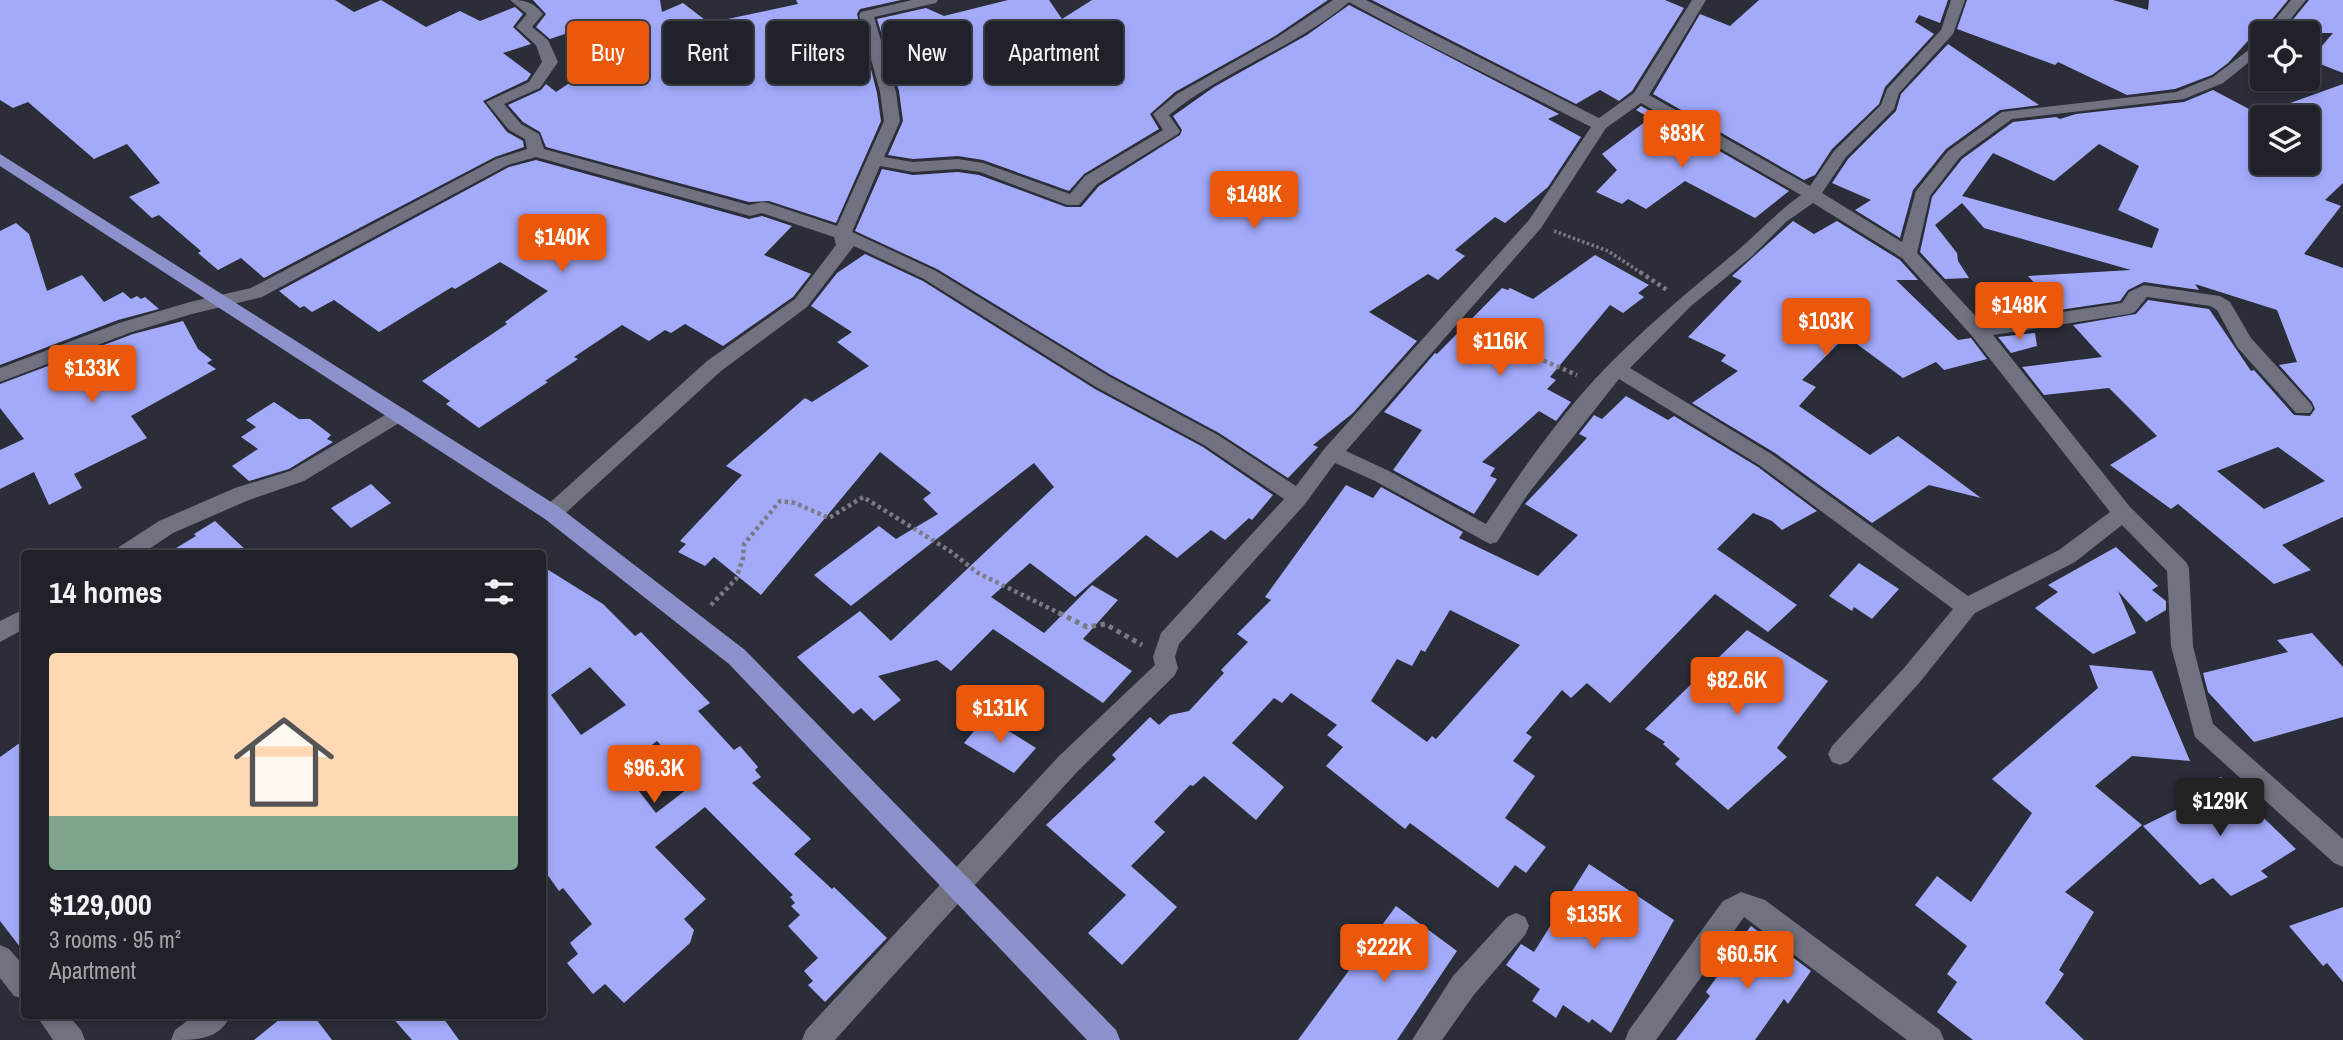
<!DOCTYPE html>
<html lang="en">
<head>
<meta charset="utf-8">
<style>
	:root { --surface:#20222a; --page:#282a32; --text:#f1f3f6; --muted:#a2a4a8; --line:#3d3f47; --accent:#ea580c }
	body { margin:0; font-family:"Archivo Narrow",sans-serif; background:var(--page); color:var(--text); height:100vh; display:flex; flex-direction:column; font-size:26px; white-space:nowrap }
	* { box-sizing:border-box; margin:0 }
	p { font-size:23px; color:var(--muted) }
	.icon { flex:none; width:38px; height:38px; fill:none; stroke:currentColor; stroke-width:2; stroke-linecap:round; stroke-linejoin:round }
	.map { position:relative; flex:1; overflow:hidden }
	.drawer { position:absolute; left:21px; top:550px; width:525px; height:469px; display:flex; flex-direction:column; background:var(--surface); border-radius:7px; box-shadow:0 4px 10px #0003,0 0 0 2px var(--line) }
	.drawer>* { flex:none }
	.guide { position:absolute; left:567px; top:21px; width:665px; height:63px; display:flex; gap:14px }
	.controls { position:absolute; left:2250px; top:21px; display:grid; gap:14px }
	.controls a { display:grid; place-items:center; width:70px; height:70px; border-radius:7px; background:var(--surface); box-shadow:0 4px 10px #0003,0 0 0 2px var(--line); font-size:35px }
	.price { position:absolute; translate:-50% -60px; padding:0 16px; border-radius:7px; background:var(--accent); color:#fff; font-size:23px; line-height:46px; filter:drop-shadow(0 2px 4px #0008) }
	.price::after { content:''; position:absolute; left:50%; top:42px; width:21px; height:16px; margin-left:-10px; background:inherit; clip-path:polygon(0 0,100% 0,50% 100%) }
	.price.current { background:#222; color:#fff }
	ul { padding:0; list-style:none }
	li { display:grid; align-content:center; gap:14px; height:371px; padding:0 28px }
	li+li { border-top:2px solid var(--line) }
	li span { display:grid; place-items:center; height:217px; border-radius:7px; color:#555 }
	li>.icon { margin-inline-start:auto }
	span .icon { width:126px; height:126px; fill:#fffc; stroke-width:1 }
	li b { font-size:30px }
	h2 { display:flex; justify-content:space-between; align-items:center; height:84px; padding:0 28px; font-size:30px }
	.pill { padding:0 24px; border-radius:7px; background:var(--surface); box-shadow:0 4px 10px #0003,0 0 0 2px var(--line); font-size:24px; line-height:63px }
	.pill.current { background:var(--accent); color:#fff }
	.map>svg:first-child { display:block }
</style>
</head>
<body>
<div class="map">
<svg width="2343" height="1040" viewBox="0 0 2343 1040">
	<rect width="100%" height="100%" fill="#2b2d38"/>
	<!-- building -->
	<g fill="#a3aafa" fill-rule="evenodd">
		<path d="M0 0H335L354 12 381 0 426 27 460 11 480 21 515 7 523 14 513 27 531 44 503 53 531 74 527 80 483 101 507 132 523 141 524 147 495 157 264 278 241 258 218 270 198 253 201 251 159 215 152 218 129 197 160 183 127 144 94 159 28 102 13 108 0 100Z"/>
		<path d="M533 0H660L662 12 683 3 709 23 798 4 796 0H901L860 9 857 14 877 93 881 121 836 223 769 201 749 202 546 147 540 132 523 122 508 105 541 90 546 84 556 92 589 70 574 31 550 39 536 27 546 14Z"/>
		<path d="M1008 0H1049L1062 19 1092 0H1328L1275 36 1175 92 1150 114 1159 129 1084 174 1069 191 983 160 958 156 913 159 888 155 903 121 899 91 877 19 926 8 944 16Z"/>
		<path d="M1372 0H1665L1684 8 1632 91 1619 101 1600 90 1576 104Z"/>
		<path d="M1759 0H1948L1940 23 1919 15 1915 22 1934 34 1885 87 1879 104 1832 149 1815 175 1804 180 1653 94 1700 14 1730 26Z"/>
		<path d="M1967 0H2113L2148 10 2149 0H2288L2261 33H2255L2228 63 2212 75 2175 89 2127 95 2058 62 2055 65 1957 29Z"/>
		<path d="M2309 0H2343V73L2310 60 2333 33H2282Z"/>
		<path d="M1349 5 1559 114 1548 119 1581 137 1548 187 1505 223 1495 217 1455 250 1465 256 1438 280 1428 274 1369 312 1417 341 1353 413 1313 445 1318 447 1288 478 1219 433 1111 375 937 269 855 231 882 169 913 175 958 172 979 175 1066 207H1081L1099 186 1180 135 1182 130 1173 116 1214 87 1307 35Z"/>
		<path d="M1948 44 2039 105 2000 110 1946 149 1913 190 1900 238 1855 210 1871 200 1832 183 1848 159 1896 111 1901 94Z"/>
		<path d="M2343 84V183L2325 200 2341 206 2304 254 2343 268V517L2282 545 2311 570 2274 584 2178 504 2171 509 2110 465 2157 436 2109 388 2044 395 2022 367 2102 357 2073 325 2136 314 2148 300 2209 309 2251 371 2254 370 2294 415 2310 416 2315 409 2312 402 2279 365 2297 362 2277 310 2195 284 2199 290 2144 282 2128 290 2120 301 2059 310 2028 276 2131 270 1984 228 1962 203 1935 225 1957 253 1958 261 1969 278 1945 279 1920 252 1932 197 1962 159 2013 122 2056 117 2060 119 2076 114 2184 102 2213 90 2249 109 2260 103 2271 110ZM2263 117H2308V163H2263ZM2099 144 2139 166 2118 210 2159 229 2152 248 1962 196 1993 153 2054 181ZM2278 447 2325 481 2264 509 2217 471Z"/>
		<path d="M1641 106 1789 191 1755 218 1685 181 1646 209 1628 199 1622 204 1596 192 1617 170 1602 154 1650 118 1636 110Z"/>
		<path d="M536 160 749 219 762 216 792 226 764 255 811 274 793 297 723 346 685 324 671 333 665 330 649 341 622 325 574 357 578 359 545 381 548 382 479 428 446 404 450 401 422 381 507 324 505 322 548 291 500 262 455 289 452 287 379 332 334 300 312 312 304 306 300 308 279 291 509 167Z"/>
		<path d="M1793 221 1814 234 1837 221 1900 260 1918 280H1896L1958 340 1971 338 1987 359 1944 370 1936 362 1903 378 1846 336 1802 380 1816 387 1799 406 1870 455 1898 436 1981 498 1929 485 1872 523 1775 453 1692 403 1738 371 1721 361 1726 355 1688 337 1742 281 1732 276Z"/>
		<path d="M16 223 29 234 47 291 82 275 104 302 123 292 131 299 137 296 141 299 145 297 159 309 118 320 0 365V231Z"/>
		<path d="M865 254 923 281 1095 389 1203 447 1273 495 1252 520 1249 518 1225 540 1211 530 1177 558 1146 535 1075 597 1030 563 991 597 1044 633 1092 585 1118 600 1083 639 1132 671 1103 703 993 629 951 671 937 660 878 676 901 700 874 721 861 708 853 714 797 657 860 611 891 641 1054 487 1034 463 851 606 814 575 879 526 896 539 938 514 923 499 931 493 880 452 761 595 714 557 705 566 678 552 686 544 680 541 742 475 726 466 805 398 812 402 869 366 837 342 852 332 811 306 837 273Z"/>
		<path d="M1595 255 1649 285 1638 293 1644 297 1623 313 1610 305 1550 377 1556 380 1547 389 1571 402 1556 421 1539 411 1482 462 1495 468 1490 476 1497 479 1474 514 1393 470 1422 430 1384 412 1435 353 1437 354 1502 288 1508 290 1510 288 1533 299Z"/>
		<path d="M183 321 198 349 212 360 207 363 216 369 131 416 147 438 74 474 82 488 49 505 34 472 0 489V450L24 439 0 408V384L133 334Z"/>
		<path d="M2035 333 2037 346 2011 353 1998 337Z"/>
		<path d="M1626 396 1668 420 1674 416 1758 467 1817 511 1782 530 1772 521 1753 513 1717 549 1797 605 1768 632 1715 594 1610 703 1587 683 1571 698 1562 690 1526 733 1532 737 1513 761 1535 776 1505 818 1546 847 1526 873 1515 865 1498 888 1410 823 1405 829 1326 766 1343 747 1327 735 1337 725 1291 693 1282 703 1274 698 1232 743 1284 787 1256 820 1204 776 1193 786 1190 785 1154 822 1165 832 1131 866 1177 907 1122 965 1088 933 1126 895 1046 825 1116 759 1112 755 1150 717 1159 725 1170 715 1189 711 1224 673 1221 670 1248 642 1237 634 1271 600 1265 597 1346 485 1373 498 1381 487 1463 532 1459 538 1538 576 1578 535 1525 504 1587 438 1579 434 1594 415 1602 419ZM1450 610 1520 645 1436 739 1432 736 1427 742 1371 701 1397 659 1412 666 1421 650 1425 652Z"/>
		<path d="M274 402 299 419H310L331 435 327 439 333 442 289 469 249 481 232 466 258 449 241 437 256 427 246 420Z"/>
		<path d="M371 484 391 503 351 528 331 508Z"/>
		<path d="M215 521 249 553H168L196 536 194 534Z"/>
		<path d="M2116 547 2158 586 2152 590 2166 601V610L2146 622 2118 591 2136 633 2093 654 2035 608 2058 592 2048 585Z"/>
		<path d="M1859 563 1899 589 1872 619 1854 607 1852 611 1829 596Z"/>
		<path d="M542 566 603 604 635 636 641 632 710 703 698 711 734 750 740 746 758 767 755 770 761 777 752 783 811 839 794 854 832 889 834 887 887 938 825 1002 808 985 813 981 804 971 818 958 788 926 800 915 791 906 795 903 790 897 793 895 705 807 655 847 706 899 684 919 694 930 690 943 624 1003 605 984 593 994 567 963 578 954 570 943 592 924 563 888 559 891 542 867ZM590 667 626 705 581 735 551 695ZM657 741 695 783 656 813 621 768Z"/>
		<path d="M1747 630 1828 681 1777 748 1787 757 1728 810 1675 764 1680 759 1663 744 1665 742 1645 729Z"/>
		<path d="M2312 633 2343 667V717L2254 742 2208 692 2203 673 2288 652 2277 640Z"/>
		<path d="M2089 665 2152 671 2190 761 2132 756 2095 786 2142 825 2065 892 2094 912 2059 970 2064 974 2045 1003 2084 1040H1973L1937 1012 1957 982 1947 974 1967 946 1915 905 1937 876 1971 902 2032 813 1992 779 2098 688Z"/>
		<path d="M986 717 1036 748 1014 773 964 743Z"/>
		<path d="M24 740V952L0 921V757Z"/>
		<path d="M2221 777 2296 849 2261 871 2268 877 2231 896 2213 878 2200 885 2143 826 2188 804 2180 797Z"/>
		<path d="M1589 864 1674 920 1611 1033 1592 1019 1589 1023 1563 1005 1556 1018 1532 1001 1540 989 1506 965 1521 944 1534 952Z"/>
		<path d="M1396 906 1457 951 1397 1040H1298Z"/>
		<path d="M2343 907V982L2327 963 2323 966 2289 926Z"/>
		<path d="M1751 926 1811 971 1788 1004 1784 999 1755 1040H1676L1710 996 1706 992 1729 960 1726 958Z"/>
		<path d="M285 1015H313L332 1040H254Z"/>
		<path d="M390 1015H441L459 1040H412Z"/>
	</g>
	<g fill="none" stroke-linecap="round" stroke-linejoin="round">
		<!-- path-far2 -->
		<path stroke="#797a84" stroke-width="3.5" stroke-dasharray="2.5 2.5" stroke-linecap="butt" d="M1554 231 1608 251 1643 274"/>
		<!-- path-far1 -->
		<g stroke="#797a84" stroke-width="4.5" stroke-dasharray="3.5 3.5" stroke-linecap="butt">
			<path d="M1640 272 1667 290"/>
			<path d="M1473 330 1577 375"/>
			<path d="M711 605 736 579 743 558 744 544 780 501 795 503 829 518 863 497 950 551 978 573 1063 615"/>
		</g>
		<!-- path -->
		<path stroke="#797a84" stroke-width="5" stroke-dasharray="4.5 4.5" stroke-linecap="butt" d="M1059 613 1087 627 1105 624 1142 645"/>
		<!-- minor -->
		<g fill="#70727f" fill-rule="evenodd">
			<path d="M510 0C525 0 533 2 543 14L532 27 548 40 558 62 540 88 504 104 521 124 539 134 544 149 749 205 762 202 768 203 837 226 884 121 880 92 859 15 861 12 912 0H938L936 3 874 17 896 92 900 121 884 157 913 162 958 159 983 163 1070 194 1085 176 1163 130 1153 114 1177 94 1276 38 1333 0H1366L1599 118 1634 93 1692 0H1706L1649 95 1810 186 1834 151 1881 105 1887 89 1941 30 1951 0H1965L1953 34 1899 93 1894 109 1846 157 1822 193 1902 242 1916 191 1948 151 2002 112 2176 92 2213 77 2263 39V51L2223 83 2184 99 2012 119 1960 157 1930 196 1917 253 1983 324 2122 303 2129 292 2144 285 2220 296 2230 302 2251 338 2310 403 2313 408 2310 413H2296L2237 347 2217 310 2210 306 2147 297 2135 312 2129 314 1993 335 2130 507 2186 562 2189 568 2193 646 2213 724 2343 839V867L2334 863 2195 737 2171 646 2167 571 2122 525 2075 562 1975 613 1920 682 1848 762 1840 765 1832 762 1828 754 1832 746 1904 668 1953 609 1759 465 1619 379 1528 494 1497 542 1490 544 1375 481 1335 463 1305 504 1179 644 1175 657 1178 668 1175 675 1076 773 835 1040H802L806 1030 1058 757 1155 665 1153 657 1161 633 1284 499 1204 445 1096 387 924 279 854 246 807 307 721 371 559 519 552 521 545 519 542 513 545 507 707 361 795 299 836 245 834 237 762 213 750 216 536 157 508 165 262 297 192 314 132 332 0 382V368L119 323 190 302 251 288 496 159 527 149 525 139 509 130 486 102 529 82 542 62 536 45 516 27 527 14ZM1349 2 1417 39 1591 127 1529 220 1325 448 1296 486 1218 435 1110 377 936 271 852 232 880 166 913 172 958 169 980 172 1067 205H1079L1097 184 1178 134 1180 131 1169 115C1224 70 1295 48 1349 2ZM1641 103 1801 195C1777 212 1759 232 1737 251 1688 292 1639 332 1595 379 1555 423 1519 474 1486 524L1389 471 1346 451 1541 228 1606 128ZM1813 203 1902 258 1972 336 2110 512 2059 550 1968 596 1773 455 1630 368 1691 306 1751 257 1786 222Z"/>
			<path d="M2291 0H2306L2279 33H2264Z"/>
			<path d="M397 408 404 410 407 415 404 420 304 481 249 500 173 533 143 553H116L119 547 159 521 235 488 290 471Z"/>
			<path d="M24 609V629L0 642V621Z"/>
			<path d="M1741 892 1765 900 1940 1030 1944 1040H1907L1744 917 1656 1040H1625L1629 1030 1723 901Z"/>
			<path d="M1516 913 1525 917 1529 926 1525 935 1473 996 1442 1040H1412L1453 976 1507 917Z"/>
			<path d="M0 945 9 949 24 966V999L14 996 0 978Z"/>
			<path d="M36 1015H68L81 1030 85 1040H53Z"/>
			<path d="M195 1015H231C219 1040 197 1040 171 1040L175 1030Z"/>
		</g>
		<!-- major -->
		<path fill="#8d91cb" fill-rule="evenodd" d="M0 154 559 507 745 650 1116 1030 1120 1040H1087L729 664 545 519 0 166Z"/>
	</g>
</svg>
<div class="controls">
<a><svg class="icon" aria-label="locate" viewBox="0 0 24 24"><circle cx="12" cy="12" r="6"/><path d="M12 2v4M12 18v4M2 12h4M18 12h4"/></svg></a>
<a><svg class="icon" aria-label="layers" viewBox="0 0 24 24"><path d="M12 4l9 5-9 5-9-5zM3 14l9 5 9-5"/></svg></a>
</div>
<b class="price" style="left:1682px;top:170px">$83K</b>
<b class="price" style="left:1254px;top:231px">$148K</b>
<b class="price" style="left:562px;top:274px">$140K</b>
<b class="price" style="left:2019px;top:342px">$148K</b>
<b class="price" style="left:1826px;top:358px">$103K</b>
<b class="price" style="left:1500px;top:378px">$116K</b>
<b class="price" style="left:92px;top:405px">$133K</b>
<b class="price" style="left:1737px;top:717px">$82.6K</b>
<b class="price" style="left:1000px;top:745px">$131K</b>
<b class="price" style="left:654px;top:805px">$96.3K</b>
<b class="price current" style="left:2220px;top:838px">$129K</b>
<b class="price" style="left:1594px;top:951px">$135K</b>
<b class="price" style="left:1384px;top:984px">$222K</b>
<b class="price" style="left:1747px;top:991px">$60.5K</b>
<div class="guide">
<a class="pill current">Buy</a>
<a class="pill">Rent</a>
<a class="pill">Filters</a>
<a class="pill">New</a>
<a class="pill">Apartment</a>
</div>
<section class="drawer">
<h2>14 homes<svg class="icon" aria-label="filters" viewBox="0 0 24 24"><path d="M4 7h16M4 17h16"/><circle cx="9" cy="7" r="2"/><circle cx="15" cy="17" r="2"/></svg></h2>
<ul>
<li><span style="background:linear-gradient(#ffd9b3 75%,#7fa58c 0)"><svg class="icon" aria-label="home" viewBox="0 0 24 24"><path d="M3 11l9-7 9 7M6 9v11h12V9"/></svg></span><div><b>$129,000</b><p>3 rooms · 95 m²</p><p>Apartment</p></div></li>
</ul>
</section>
</div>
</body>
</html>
